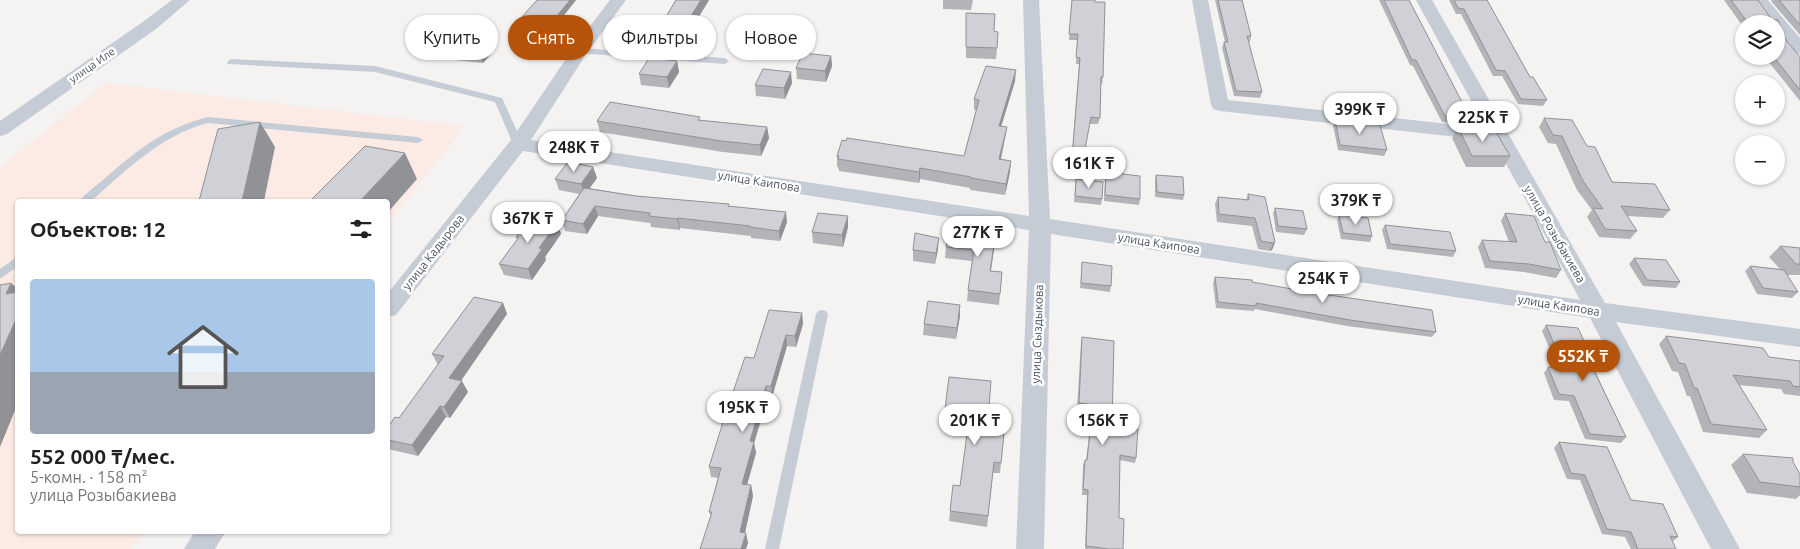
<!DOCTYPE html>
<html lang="ru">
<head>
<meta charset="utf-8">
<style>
	:root { --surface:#fff; --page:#f2f2f2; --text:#202124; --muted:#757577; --accent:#b45309 }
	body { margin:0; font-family:Ubuntu,sans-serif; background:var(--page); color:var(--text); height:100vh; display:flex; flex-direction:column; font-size:19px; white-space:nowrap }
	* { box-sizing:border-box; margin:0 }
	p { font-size:16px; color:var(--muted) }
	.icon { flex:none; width:28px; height:28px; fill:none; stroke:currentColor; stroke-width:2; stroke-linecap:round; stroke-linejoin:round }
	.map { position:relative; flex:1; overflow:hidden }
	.drawer { position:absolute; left:15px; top:199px; width:375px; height:335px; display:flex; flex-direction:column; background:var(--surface); border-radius:5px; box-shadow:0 1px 4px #0004 }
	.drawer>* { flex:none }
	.hud { position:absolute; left:405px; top:15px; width:475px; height:45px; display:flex; gap:10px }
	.tools { position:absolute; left:1735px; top:15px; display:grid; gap:10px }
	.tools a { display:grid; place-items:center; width:50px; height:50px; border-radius:50%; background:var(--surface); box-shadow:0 1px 4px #0004; font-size:25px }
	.price { position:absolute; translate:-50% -42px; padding:0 11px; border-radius:18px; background:#fff; color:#222; font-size:16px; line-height:32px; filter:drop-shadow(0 1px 2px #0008) }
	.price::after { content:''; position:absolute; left:50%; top:30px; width:15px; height:11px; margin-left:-8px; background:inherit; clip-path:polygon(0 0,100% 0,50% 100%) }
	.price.active { background:var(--accent); color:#fff }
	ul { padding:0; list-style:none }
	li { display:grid; align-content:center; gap:10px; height:265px; padding:0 15px }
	li span { display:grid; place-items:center; height:155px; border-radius:5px; color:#555 }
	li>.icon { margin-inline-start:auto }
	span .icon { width:90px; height:90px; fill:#fffc; stroke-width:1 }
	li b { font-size:21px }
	h2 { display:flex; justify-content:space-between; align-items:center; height:60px; padding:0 15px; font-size:21px }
	.tag { padding:0 18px; border-radius:22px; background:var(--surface); box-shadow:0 1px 4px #0004; font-size:18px; line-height:45px }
	.tag.active { background:var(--accent); color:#fff }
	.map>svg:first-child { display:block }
</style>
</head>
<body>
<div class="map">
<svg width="1800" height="549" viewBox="0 0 1800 549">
	<rect width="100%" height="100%" fill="#f4f3f2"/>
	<!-- medical -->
	<path fill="#fceae5" d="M106 83 465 126 388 224V201H18V531H145L130 549H0V167Z"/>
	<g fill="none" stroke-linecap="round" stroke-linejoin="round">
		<!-- lane -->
		<g fill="#c6ccd6" fill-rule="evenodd">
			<path d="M580 48 725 58 729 61 725 64 577 53 576 51Z"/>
			<path d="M231 59 375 66 502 98 523 144 518 147 513 144 495 102 375 72 228 64 227 62Z"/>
			<path d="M208 117 418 137 423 140 418 143 208 123C161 135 127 170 91 201H80C85 193 95 187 103 180 136 151 164 128 208 117Z"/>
			<path d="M18 256V266L0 279V269Z"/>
			<path d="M822 310 826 311 828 314 779 549H765L816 314 818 311Z"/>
		</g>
		<!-- street -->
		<g fill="#c6ccd6" fill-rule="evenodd">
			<path d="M172 0H190L156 29 7 134 0 136V121L144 21Z"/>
			<path d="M610 0H626L587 53 531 140 1029 216 1023 0H1039L1050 219 1580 300 1492 138 1485 140 1220 111 1213 109 1211 105 1192 0H1208L1228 100 1486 128 1416 0H1432L1605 303 1800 329V347L1616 322 1740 549H1711L1590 318 1051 234 1044 549H1016L1029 230 523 151 396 315 388 317V293L511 140 574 47Z"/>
			<path d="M1751 0H1768L1800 38V54C1789 51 1776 35 1776 24H1770Z"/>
			<path d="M195 531H226L215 549H184Z"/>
		</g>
	</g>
	<!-- wall -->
	<g fill="#b2b4b8">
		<path d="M537 0H576L554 28 523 24 521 18Z"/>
		<path d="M676 0H709L686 38 663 36 661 25Z"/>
		<path d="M943 0H973L971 10 943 9Z"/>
		<path d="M1072 0 1103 77 1102 84H1101L1100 118 1098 124H1090L1081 166 1071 165 1079 64H1076L1077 40H1069Z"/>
		<path d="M1215 0H1242L1251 36 1250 42H1248L1262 92 1260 98 1234 96 1222 48 1224 42H1225Z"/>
		<path d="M1379 0H1409L1463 104 1473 120 1470 125 1442 122 1413 66 1410 65Z"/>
		<path d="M1449 0H1487L1530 77 1547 100 1543 106 1518 104 1502 76H1493L1461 14H1456Z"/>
		<path d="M1724 0H1758L1772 20H1778L1781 29 1779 31 1800 57V101L1764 56H1776V24H1744V28Z"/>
		<path d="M1772 0H1800V35L1771 1Z"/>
		<path d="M966 13 994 31 997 48 996 59 966 58Z"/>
		<path d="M494 43 495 49 483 63 454 60 452 55Z"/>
		<path d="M831 56 832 66 826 82 797 79 796 68Z"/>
		<path d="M677 61 679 72 669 88 641 85 639 74Z"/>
		<path d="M1015 81 1001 126 1007 127 1001 160 1010 172 1005 195 970 190V188L920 179 919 183 839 171 838 167H837V156H964L976 110H974V99Z"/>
		<path d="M792 83 785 99 756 96 755 85Z"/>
		<path d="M1544 118 1587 146 1612 182 1670 210 1663 218 1627 216 1637 231 1630 239 1599 237 1587 217 1592 210 1577 190 1556 144 1548 143 1539 127Z"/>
		<path d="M700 120 767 127 769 138 761 156 723 152 600 132 597 121Z"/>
		<path d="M1335 120 1387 150 1384 156 1338 150 1333 125Z"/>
		<path d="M1458 127 1510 156 1504 167H1466L1452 138Z"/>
		<path d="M593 167 597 178 589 188 636 196 729 206 787 222 780 241 751 238V236L680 228V230L651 227 650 223 598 216 587 234 565 231 562 220 579 194 559 190 555 179Z"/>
		<path d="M1106 172 1140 199 1139 205 1104 201 1105 178Z"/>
		<path d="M1156 175 1184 195 1183 200 1155 197V180Z"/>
		<path d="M1076 179 1102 199 1101 205 1074 202Z"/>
		<path d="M1248 194 1275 242 1272 250 1270 251 1258 249 1252 226 1217 222 1215 204 1218 197 1246 200Z"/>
		<path d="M1275 208 1307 229 1304 235 1276 232 1273 213Z"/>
		<path d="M1505 213 1545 242 1561 270 1556 278 1524 272 1485 268 1478 247 1482 240 1509 242 1501 221Z"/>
		<path d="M1339 215 1372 236 1370 242 1341 239 1337 220Z"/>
		<path d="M557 223 561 234 545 257 546 260 532 280 504 275 499 264 517 240 516 237Z"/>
		<path d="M1385 225 1456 251 1453 257 1387 249 1382 230Z"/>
		<path d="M848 227 843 247 813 243 812 232Z"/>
		<path d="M996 232 991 271 1002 272 999 305 967 301 968 290 972 261 945 258 946 247Z"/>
		<path d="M1780 246 1800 248V275H1787L1798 292 1792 298 1757 294 1745 271 1750 266 1780 269 1769 257Z"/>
		<path d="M938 249 935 264 913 261V250Z"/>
		<path d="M1634 258 1680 282 1676 288 1643 286 1629 264Z"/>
		<path d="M1082 262 1111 286 1110 292 1080 288Z"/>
		<path d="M1215 277 1436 332 1432 337 1347 326 1255 309 1254 311 1216 308 1213 283Z"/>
		<path d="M503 303 507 314 461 381 468 392 450 418 446 417 418 456 388 449V427L399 418 438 365 432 354Z"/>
		<path d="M802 313 803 324 796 347 787 346 772 397H768L754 443 756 453 747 485H751L753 496 745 532 748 543 746 549H700L711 516 709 512 718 478 711 477 709 467 722 426 720 419 733 392 754 358Z"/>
		<path d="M960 316 956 339 923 335 924 324Z"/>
		<path d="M1546 325 1589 352 1587 354 1626 437 1621 443 1585 439 1569 401 1554 400 1544 373 1548 367 1558 368 1542 331Z"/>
		<path d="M1666 336 1769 357 1800 361V396L1784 394 1781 389 1739 385 1767 430 1759 438 1703 432 1690 396H1687L1678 372 1672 371 1659 344Z"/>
		<path d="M1082 337 1112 424 1136 458 1135 463 1120 460 1119 518 1123 549H1085L1087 495H1082L1083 465 1085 460H1086L1092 411 1077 409 1081 342Z"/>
		<path d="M949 377 987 432 1004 434 1000 473H993L987 527 949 521 950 511 960 486 969 422 945 420Z"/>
		<path d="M1559 442 1678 537 1672 542 1676 549H1631L1625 537 1602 534 1580 480 1567 479 1554 448Z"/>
		<path d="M1743 454 1793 462 1800 474V495L1796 499 1747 493 1731 465Z"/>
	</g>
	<!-- shaded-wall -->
	<g fill="#919296">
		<path d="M570 0H576L554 28 552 22Z"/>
		<path d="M701 0H709L686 38 684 27Z"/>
		<path d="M494 43 495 49 483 63 481 58Z"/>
		<path d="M831 56 832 66 826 82 825 71Z"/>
		<path d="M677 61 679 72 669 88 667 77Z"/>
		<path d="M1016 70 1015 81 998 137 999 126Z"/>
		<path d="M791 72 792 83 785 99 784 88Z"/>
		<path d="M260 122 275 147 264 201H242Z"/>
		<path d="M767 127 769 138 761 156 760 145Z"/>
		<path d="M1007 127 1005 138 998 171 999 159Z"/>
		<path d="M405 153 417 179 388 212V201H360Z"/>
		<path d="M1011 161 1010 172 1005 195 1006 184Z"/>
		<path d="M593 167 597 178 585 195 581 184Z"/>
		<path d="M920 168V179L919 183V172Z"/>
		<path d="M595 206 598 216 587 234 583 224Z"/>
		<path d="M786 212 787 222 780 241 779 231Z"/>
		<path d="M848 216V227L843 247 842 235Z"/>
		<path d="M678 218 680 228V230L677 219Z"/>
		<path d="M557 223 561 234 545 257 546 260 532 280 528 269 539 248Z"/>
		<path d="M996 232 995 243 989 282 990 271Z"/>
		<path d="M939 238 938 249 935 264 936 253Z"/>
		<path d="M1275 242 1272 250 1270 251 1273 243Z"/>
		<path d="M11 283 18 289V306L6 294Z"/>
		<path d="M503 303 507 314 455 389 449 378Z"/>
		<path d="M960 305V316L956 339 957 328Z"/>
		<path d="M802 313 803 324 796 347 795 336Z"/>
		<path d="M18 315V403L0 447V355Z"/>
		<path d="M786 335 787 346 772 397 771 386Z"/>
		<path d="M462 381 468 392 450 418 444 407Z"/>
		<path d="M766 386 768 397 754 443 756 453 744 495 742 484 750 441Z"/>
		<path d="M440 406 446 417 418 456 412 445Z"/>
		<path d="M388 482 390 486 388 490Z"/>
		<path d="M751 485 753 496 743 542 740 532Z"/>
		<path d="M746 533 748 543 746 549H741Z"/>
	</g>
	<!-- building -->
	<g fill="#cfd1d6" stroke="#919296">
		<path d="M537 0H570L552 22 521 18Z"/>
		<path d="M676 0H701L684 27 661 25Z"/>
		<path d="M1072 0H1095V2H1105L1103 77H1101L1100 118 1091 117 1083 160 1072 159 1080 58 1076 57 1078 34H1069Z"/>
		<path d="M1218 0H1242L1251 36H1247L1262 92 1236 91 1224 42H1228Z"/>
		<path d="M1384 0H1409L1463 104H1465L1473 120 1445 116 1416 60H1412Z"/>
		<path d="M1454 0H1487L1530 77H1533L1547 100 1521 99 1505 71 1496 70 1464 9 1458 8Z"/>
		<path d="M1731 0H1758L1772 20H1778L1781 29H1777L1800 57V90L1773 56H1776V24H1749Z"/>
		<path d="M1779 0H1800V25Z"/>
		<path d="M966 13 995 14 994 31 998 32 997 48 966 47Z"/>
		<path d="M465 40 494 43 481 58 452 55Z"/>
		<path d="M803 53 831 56 825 71 796 68Z"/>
		<path d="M649 58 677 61 667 77 639 74Z"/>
		<path d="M986 66 1016 70 999 126 1007 127 999 159 1011 161 1006 184 971 178V177L920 168 919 172 838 159 839 156H837L842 140 846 141 847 138 964 156 979 100 974 99Z"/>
		<path d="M763 69 791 72 784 88 755 85Z"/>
		<path d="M610 102 700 117 698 120 767 127 760 145 721 141 597 121Z"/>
		<path d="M1544 118 1572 120 1587 146 1595 147 1612 182 1655 184 1670 210 1621 206 1637 231 1605 229 1593 208 1603 209 1583 181 1562 136 1553 135Z"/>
		<path d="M1335 120 1380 125 1387 150 1340 145Z"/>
		<path d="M260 122 242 201H199L218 129Z"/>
		<path d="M1458 127 1496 132 1510 156H1472Z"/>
		<path d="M365 146 405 153 360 201H310Z"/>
		<path d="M568 162 593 167 581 184 555 179Z"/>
		<path d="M1106 172 1140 176V199L1105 195Z"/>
		<path d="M1156 175 1183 177 1184 195 1157 192Z"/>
		<path d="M1076 179 1103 182 1102 199 1075 196Z"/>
		<path d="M584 188 636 196 729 204 728 206 786 212 779 231 750 227V226L678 218 677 219 649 216 650 213 595 206 583 224 562 220Z"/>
		<path d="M1248 194 1265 197 1275 242 1273 243 1261 241 1255 218 1219 214 1218 197 1249 200Z"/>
		<path d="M1275 208 1303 211 1307 229 1278 226Z"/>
		<path d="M818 213 848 216 842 235 812 232Z"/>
		<path d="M1505 213 1534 216 1545 242H1550L1561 270 1529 264 1490 261 1482 240 1517 242Z"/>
		<path d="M1339 215 1368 218 1372 236 1343 233Z"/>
		<path d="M530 218 557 223 539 248 542 249 528 269 499 264 519 237H516Z"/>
		<path d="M1385 225 1450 232 1456 251 1390 244Z"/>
		<path d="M950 227 996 232 990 271 1002 272 1000 294 968 290 974 250 946 247Z"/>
		<path d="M915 233 939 238 936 253 913 250Z"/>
		<path d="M1780 246 1800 248V264H1796Z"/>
		<path d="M1634 258 1666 260 1680 282 1647 280Z"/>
		<path d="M1082 262 1112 266 1111 286 1081 283Z"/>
		<path d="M1750 266 1784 270 1798 292 1763 288Z"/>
		<path d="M1215 277 1252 280V282L1309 292 1432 310 1436 332 1350 320 1256 303V306L1218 302Z"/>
		<path d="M11 283 6 294 18 292V315L0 355V285Z"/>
		<path d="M474 297 503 303 449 378 462 381 444 407 440 406 412 445 388 440V427L395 417 399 418 444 356 432 354Z"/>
		<path d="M928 301 960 305 957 328 924 324Z"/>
		<path d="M769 310 802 313 795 336 786 335 771 386H766L750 441 754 442 742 484 751 485 740 532 746 533 741 549H700L712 512H709L721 468 709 467 724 419H720L729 392H733L745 357 754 358Z"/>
		<path d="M1546 325 1578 328 1589 352H1585L1626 437 1590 434 1574 396 1559 394 1548 367 1565 369Z"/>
		<path d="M1666 336 1763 348 1769 357 1800 361V387L1793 386 1790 381 1733 375 1767 430 1711 424 1697 388H1694L1685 364 1679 363Z"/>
		<path d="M1082 337 1114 341 1112 424 1138 429 1136 458 1120 455 1119 518 1124 519 1123 549H1109L1086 546 1088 490 1083 489 1085 460H1087L1093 405 1079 403Z"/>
		<path d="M949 377 991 381 987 432 1004 434 1001 463 994 462 988 516 950 511 953 485 960 486 970 412 945 409Z"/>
		<path d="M1559 442 1607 447 1631 500 1663 504 1678 537 1670 536 1676 549H1638L1631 532 1607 529 1585 475 1571 473Z"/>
		<path d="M1743 454 1793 458V462L1800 474V487L1760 482Z"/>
	</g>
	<g text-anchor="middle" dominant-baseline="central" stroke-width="5" stroke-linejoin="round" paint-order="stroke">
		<!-- far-street labels -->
		<g font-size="11" fill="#4a5260" stroke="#fff">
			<text transform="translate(92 65) rotate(-35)">улица Иле</text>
		</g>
		<!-- street labels -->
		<g font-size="12" fill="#4a5260" stroke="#fff">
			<text transform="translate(759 181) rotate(9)">улица Каипова</text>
			<text transform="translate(1555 234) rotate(60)">улица Розыбакиева</text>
			<text transform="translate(1159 243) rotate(9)">улица Каипова</text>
			<text transform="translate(433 252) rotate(-52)">улица Кадырова</text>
			<text transform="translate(1559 305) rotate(9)">улица Каипова</text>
			<text transform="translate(1037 334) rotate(-88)">улица Сыздыкова</text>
		</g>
	</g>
</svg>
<div class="tools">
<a><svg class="icon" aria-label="layers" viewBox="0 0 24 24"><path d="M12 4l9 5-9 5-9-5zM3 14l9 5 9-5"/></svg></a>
<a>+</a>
<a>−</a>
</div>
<b class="price" style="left:1360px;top:135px">399K ₸</b>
<b class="price" style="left:1483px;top:143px">225K ₸</b>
<b class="price" style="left:574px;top:173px">248K ₸</b>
<b class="price" style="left:1089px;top:189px">161K ₸</b>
<b class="price" style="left:1356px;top:226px">379K ₸</b>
<b class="price" style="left:528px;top:244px">367K ₸</b>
<b class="price" style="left:978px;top:258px">277K ₸</b>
<b class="price" style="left:1323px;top:304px">254K ₸</b>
<b class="price active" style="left:1583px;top:382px">552K ₸</b>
<b class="price" style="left:743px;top:433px">195K ₸</b>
<b class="price" style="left:975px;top:446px">201K ₸</b>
<b class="price" style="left:1103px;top:446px">156K ₸</b>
<div class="hud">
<a class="tag">Купить</a>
<a class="tag active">Снять</a>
<a class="tag">Фильтры</a>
<a class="tag">Новое</a>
</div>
<section class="drawer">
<h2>Объектов: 12<svg class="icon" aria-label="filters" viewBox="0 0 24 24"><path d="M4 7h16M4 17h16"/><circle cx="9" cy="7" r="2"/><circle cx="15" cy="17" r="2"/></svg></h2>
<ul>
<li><span style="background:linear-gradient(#a9c7e8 60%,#9aa5b1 0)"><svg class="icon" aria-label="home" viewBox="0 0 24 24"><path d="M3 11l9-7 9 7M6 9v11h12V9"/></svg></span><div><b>552 000 ₸/мес.</b><p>5-комн. · 158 m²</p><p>улица Розыбакиева</p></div></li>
</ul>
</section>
</div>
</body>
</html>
